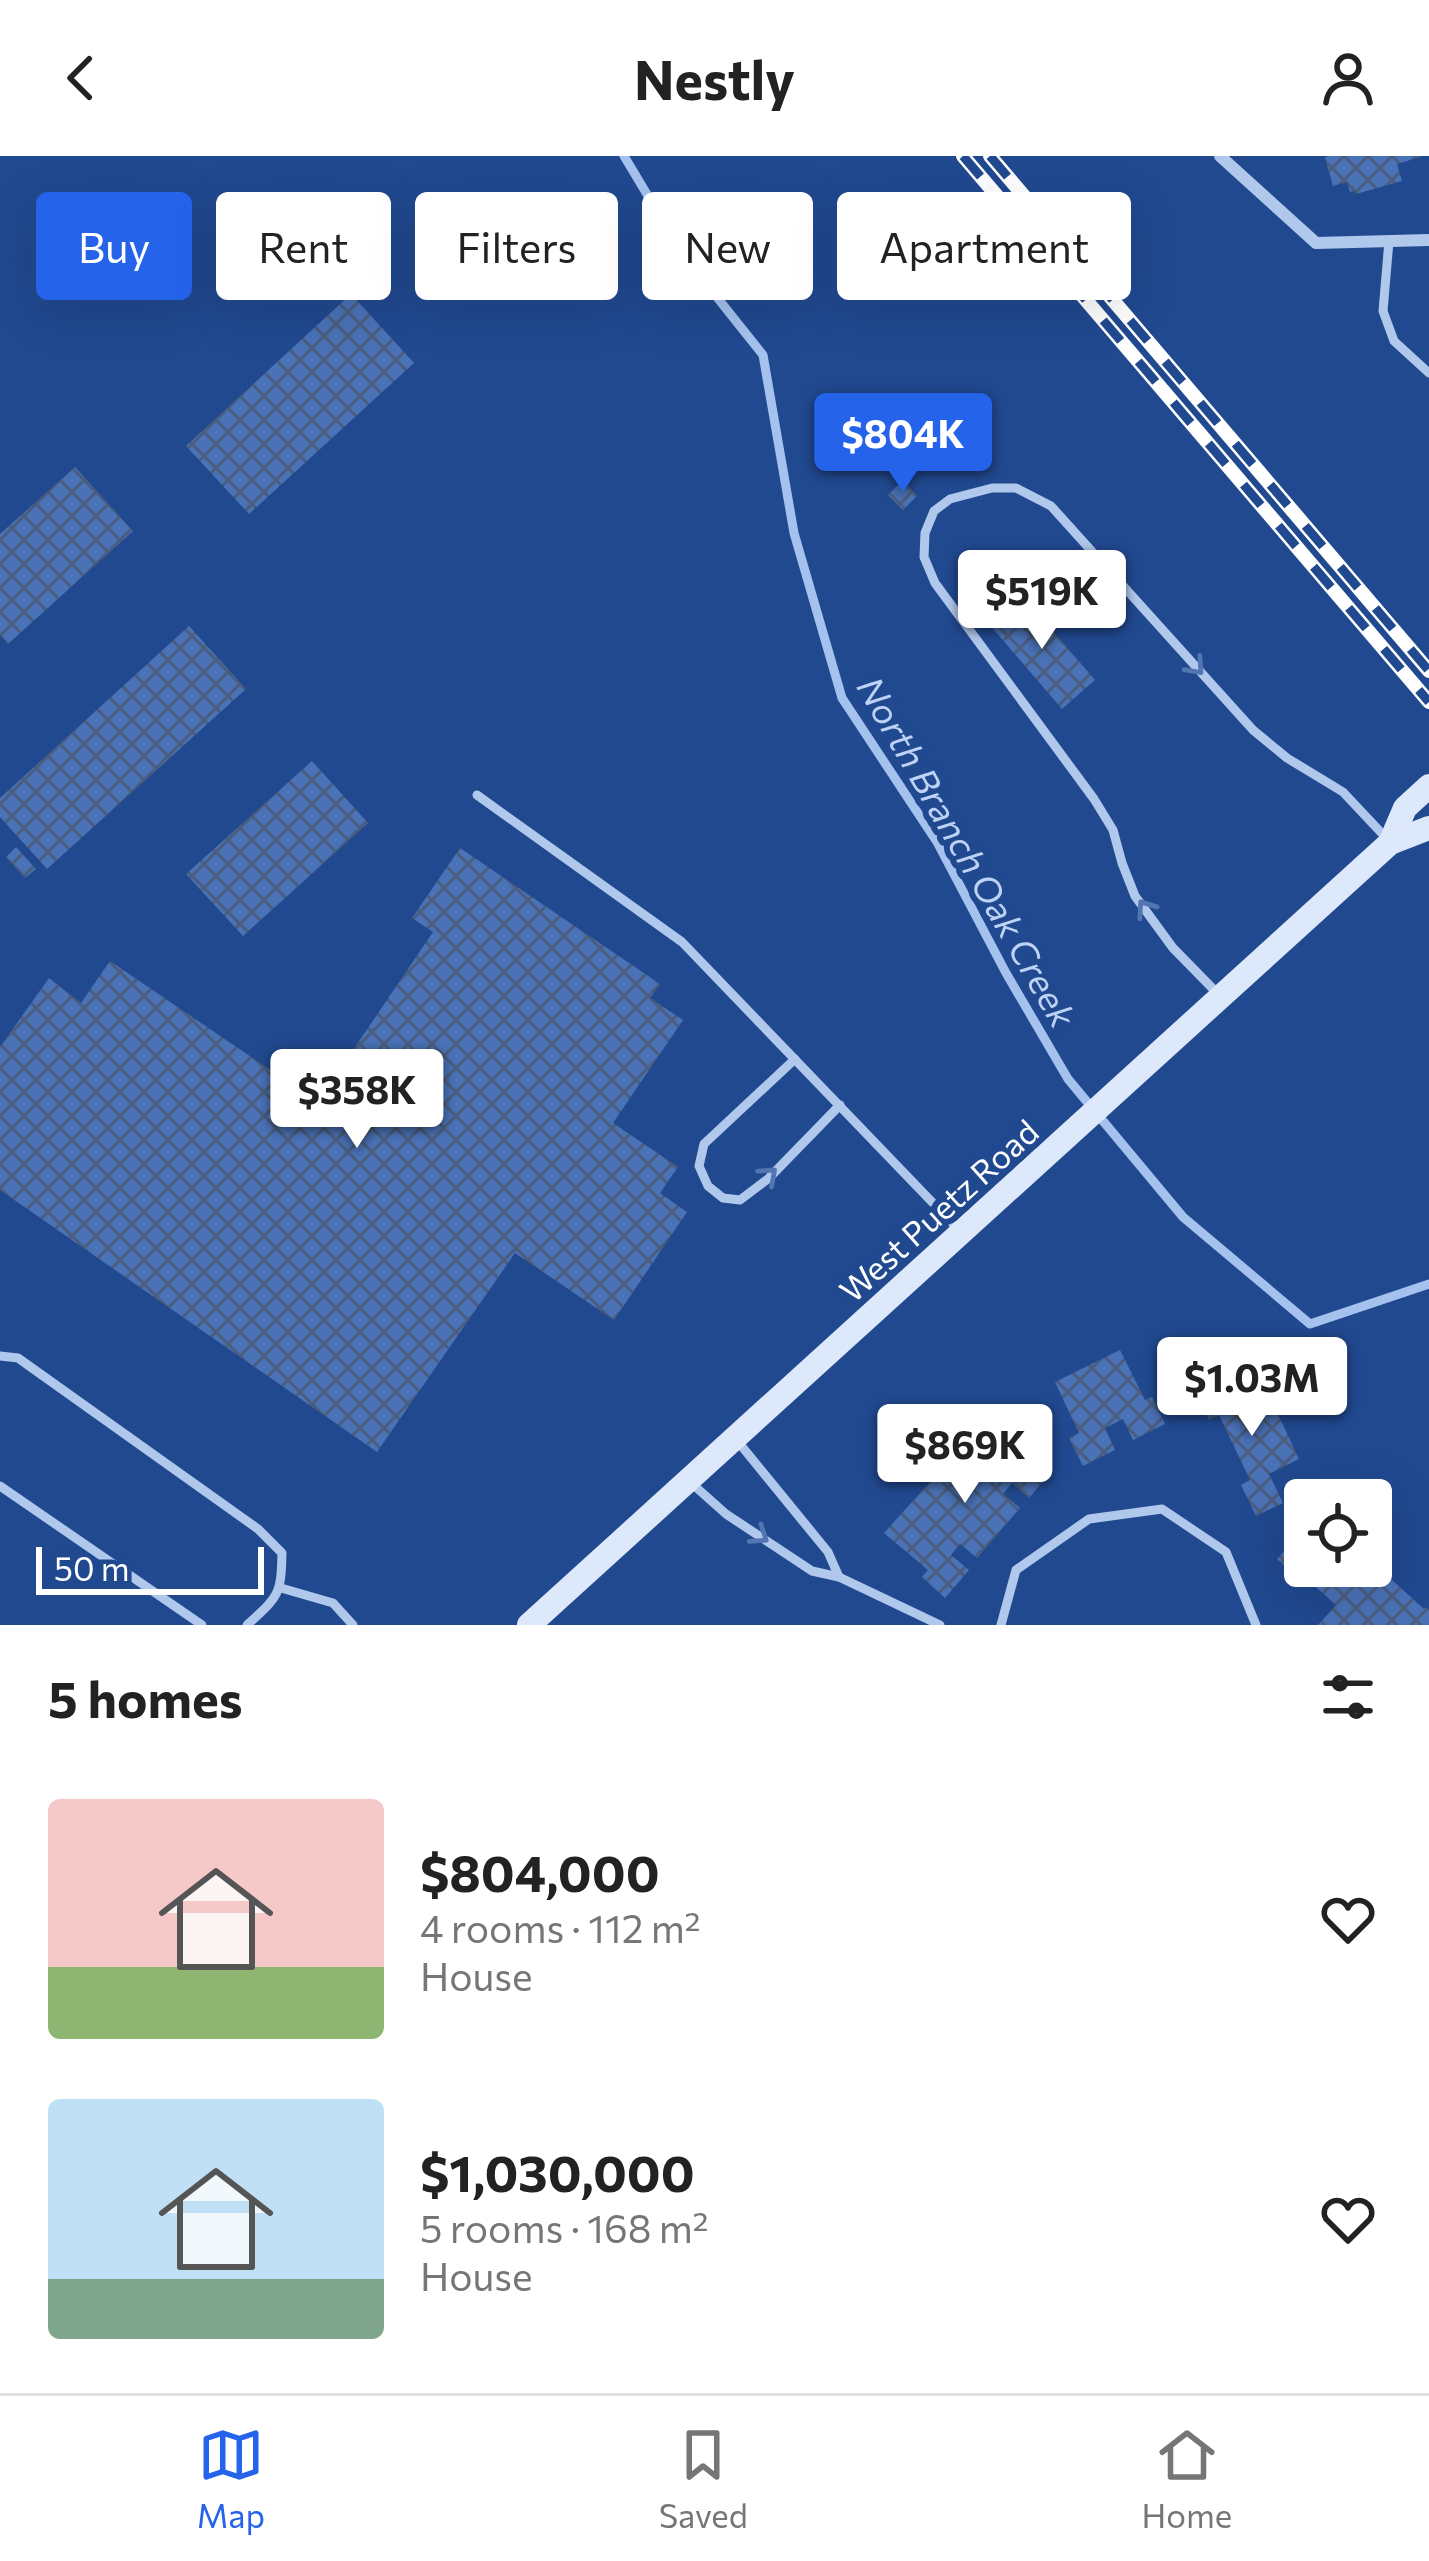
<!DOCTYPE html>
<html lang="en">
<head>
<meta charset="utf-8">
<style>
	:root { --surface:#fff; --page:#f2f2f2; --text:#222; --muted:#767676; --line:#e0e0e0; --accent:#2563eb }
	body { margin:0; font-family:Commissioner,sans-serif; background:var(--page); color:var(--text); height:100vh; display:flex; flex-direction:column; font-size:45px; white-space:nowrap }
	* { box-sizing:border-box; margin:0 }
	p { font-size:39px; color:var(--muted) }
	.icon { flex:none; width:66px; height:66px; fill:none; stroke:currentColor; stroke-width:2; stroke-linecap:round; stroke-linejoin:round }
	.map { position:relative; height:1469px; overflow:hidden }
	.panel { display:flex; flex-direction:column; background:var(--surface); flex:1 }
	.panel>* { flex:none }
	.banner { position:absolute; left:36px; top:36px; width:1359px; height:108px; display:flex; gap:24px }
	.tools { position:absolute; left:1284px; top:1323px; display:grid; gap:24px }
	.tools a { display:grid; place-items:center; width:108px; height:108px; border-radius:12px; background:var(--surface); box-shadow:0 12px 48px #0002; font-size:60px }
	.scale { position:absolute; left:36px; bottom:30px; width:228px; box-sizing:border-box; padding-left:12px; border:6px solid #fff; border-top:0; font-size:33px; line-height:42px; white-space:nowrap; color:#fff; -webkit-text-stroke:9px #214990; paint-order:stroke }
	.price { position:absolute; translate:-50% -102px; padding:0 27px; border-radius:12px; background:#fff; color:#222; font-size:39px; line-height:78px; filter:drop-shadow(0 3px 6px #0008) }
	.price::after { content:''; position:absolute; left:50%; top:72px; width:36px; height:27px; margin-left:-18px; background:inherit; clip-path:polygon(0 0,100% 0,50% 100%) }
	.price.on { background:var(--accent); color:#fff }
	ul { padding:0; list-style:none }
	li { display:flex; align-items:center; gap:36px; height:300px; padding:0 48px }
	li span { display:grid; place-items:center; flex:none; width:336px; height:240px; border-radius:12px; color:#555 }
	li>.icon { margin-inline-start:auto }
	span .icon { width:144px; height:144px; fill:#fffc; stroke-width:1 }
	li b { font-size:51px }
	h2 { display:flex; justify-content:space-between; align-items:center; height:144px; padding:0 48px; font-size:51px }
	.pill { padding:0 42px; border-radius:12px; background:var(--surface); box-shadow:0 12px 48px #0002; font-size:42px; line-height:108px }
	.pill.on { background:var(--accent); color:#fff }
	header { display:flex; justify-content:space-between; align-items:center; height:156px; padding:0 48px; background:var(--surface); font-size:54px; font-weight:700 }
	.tabs { display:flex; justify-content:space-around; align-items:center; height:168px; border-top:3px solid var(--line); background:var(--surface); font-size:33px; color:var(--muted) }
	.tabs a { display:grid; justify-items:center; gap:6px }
	.tabs .on { color:var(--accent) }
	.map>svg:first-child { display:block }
</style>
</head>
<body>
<header><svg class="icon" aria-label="back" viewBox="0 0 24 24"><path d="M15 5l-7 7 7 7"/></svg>Nestly<svg class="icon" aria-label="person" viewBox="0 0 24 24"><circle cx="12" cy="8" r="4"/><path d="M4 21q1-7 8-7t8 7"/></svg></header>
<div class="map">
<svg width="1429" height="1469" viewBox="0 0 1429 1469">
	<defs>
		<pattern id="building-cross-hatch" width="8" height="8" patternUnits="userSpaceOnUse" patternTransform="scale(3)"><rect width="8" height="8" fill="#4a72b7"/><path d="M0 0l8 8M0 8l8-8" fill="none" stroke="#4b5d7c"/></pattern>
	</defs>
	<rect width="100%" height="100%" fill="#214990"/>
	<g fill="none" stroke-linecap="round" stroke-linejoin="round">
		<!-- stream -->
		<path stroke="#a5c2ee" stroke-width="9" d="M624 0 684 100 763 199 794 377 842 542 937 686 1006 817 1068 923 1183 1061 1310 1168 1429 1128"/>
	</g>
	<!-- building -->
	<g fill="url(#building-cross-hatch)">
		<path d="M1328 0H1420V1L1397 8 1402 25 1356 38 1354 35 1350 36 1347 26 1333 30 1325 2Z"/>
		<path d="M351 138 414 207 249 358 186 290Z"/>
		<path d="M75 311 133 375 8 488 0 479V378Z"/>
		<path d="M903 324 917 340 903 354 888 339Z"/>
		<path d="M1021 438 1095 524 1062 553 988 467Z"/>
		<path d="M189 470 246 533 47 713 0 661V642Z"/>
		<path d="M312 605 368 667 243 780 186 718Z"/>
		<path d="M16 691 36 713 25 722 6 701Z"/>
		<path d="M460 692 660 828 650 842 683 864 613 967 678 1011 660 1037 687 1056 614 1164 515 1097 377 1296 0 1034V891L49 822 81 847 110 805 301 935 309 923 326 934 433 776 412 762Z"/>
		<path d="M1120 1194 1145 1244 1152 1241 1165 1268 1133 1284 1123 1263 1105 1272 1115 1294 1083 1310 1069 1282 1079 1277 1055 1226Z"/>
		<path d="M1223 1218 1238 1250 1268 1237 1299 1303 1269 1318 1283 1347 1256 1360 1241 1329 1250 1324 1219 1259 1209 1264 1194 1232Z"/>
		<path d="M979 1265 1023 1302 1029 1295 1052 1315 1029 1342 1012 1327 1003 1338 1020 1352 977 1402 960 1388 951 1399 969 1414 945 1442 922 1421 928 1414 884 1377 957 1296 954 1294Z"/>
		<path d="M1299 1379 1305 1385V1410H1371V1405L1424 1453 1426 1451 1429 1454V1469H1318L1336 1449 1308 1424 1305 1428 1277 1403Z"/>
	</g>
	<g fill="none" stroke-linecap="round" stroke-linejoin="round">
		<!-- lane -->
		<g stroke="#b1c8ed" stroke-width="9">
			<path d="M1389 85 1383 155 1394 185 1429 217"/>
			<path d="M477 639 682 786 958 1073"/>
			<path d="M1221 841 1173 792 1135 740 1122 707 1113 674 1094 643 935 427 924 401 925 377 934 355 950 343 992 332H1016L1051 350 1253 574 1287 602 1343 636 1389 685"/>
			<path d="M795 903 704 988 699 1010 708 1030 723 1042 740 1044 769 1022 840 949"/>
			<path d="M0 1200 18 1202 258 1373 282 1397C281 1439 279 1440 247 1469"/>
			<path d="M735 1282 828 1396 839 1421"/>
			<path d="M689 1325 726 1358 812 1415 839 1421 940 1469"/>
			<path d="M0 1330 202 1469"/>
			<path d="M281 1432 333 1447 353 1469"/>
			<path d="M1001 1469 1016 1414 1089 1363 1162 1353 1226 1396 1256 1469"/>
		</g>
		<!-- street -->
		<path stroke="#b1c8ed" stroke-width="12" d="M1220 0 1316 87 1429 84"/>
		<!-- secondary -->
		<g stroke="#dde8fa" stroke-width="24">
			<path d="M1390 687 1405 652 1429 630"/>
			<path d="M529 1469 1390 687 1429 672"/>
		</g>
		<defs>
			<g id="rail">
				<path d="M963 0 1429 546"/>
				<path d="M990 0 1429 515"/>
			</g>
		</defs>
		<!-- rail casing -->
		<use href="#rail" stroke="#fff" stroke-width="14"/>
		<!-- rail -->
		<use href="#rail" stroke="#214990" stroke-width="9" stroke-dasharray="27" stroke-linecap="butt"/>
	</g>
	<!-- one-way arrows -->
	<defs><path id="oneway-chevron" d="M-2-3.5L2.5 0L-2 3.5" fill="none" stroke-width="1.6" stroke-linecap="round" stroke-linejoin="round" transform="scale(3)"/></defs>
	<g stroke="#5375b1">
		<use href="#oneway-chevron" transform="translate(1196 511) rotate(48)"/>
		<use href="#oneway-chevron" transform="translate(1145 752) rotate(-125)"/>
		<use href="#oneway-chevron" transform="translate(769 1019) rotate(-42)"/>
		<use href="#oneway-chevron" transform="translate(760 1380) rotate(34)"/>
	</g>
	<g text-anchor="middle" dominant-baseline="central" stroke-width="12" stroke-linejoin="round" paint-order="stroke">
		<!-- street labels -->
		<g font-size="33" fill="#fff" stroke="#214990">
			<text transform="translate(938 1054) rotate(-42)">West Puetz Road</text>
		</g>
		<!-- water labels -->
		<g font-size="36" font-style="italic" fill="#bdd2f4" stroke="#214990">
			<text transform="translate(968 695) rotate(60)">North Branch Oak Creek</text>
		</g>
	</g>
</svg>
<div class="tools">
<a><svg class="icon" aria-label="locate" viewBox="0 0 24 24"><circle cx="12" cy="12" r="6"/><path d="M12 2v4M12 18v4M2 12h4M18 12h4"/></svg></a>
</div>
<div class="scale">50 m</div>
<b class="price on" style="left:903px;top:339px">$804K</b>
<b class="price" style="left:1042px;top:496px">$519K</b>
<b class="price" style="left:357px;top:995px">$358K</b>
<b class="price" style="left:1252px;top:1283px">$1.03M</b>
<b class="price" style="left:965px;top:1350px">$869K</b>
<div class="banner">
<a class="pill on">Buy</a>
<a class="pill">Rent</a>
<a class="pill">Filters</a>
<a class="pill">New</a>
<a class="pill">Apartment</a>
</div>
</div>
<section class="panel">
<h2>5 homes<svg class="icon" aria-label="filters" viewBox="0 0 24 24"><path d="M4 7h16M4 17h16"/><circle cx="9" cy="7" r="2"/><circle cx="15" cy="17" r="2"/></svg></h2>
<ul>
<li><span style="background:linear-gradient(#f6c9c9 70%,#8fb573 0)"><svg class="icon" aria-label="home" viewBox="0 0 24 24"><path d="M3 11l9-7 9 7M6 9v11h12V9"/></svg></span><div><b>$804,000</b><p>4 rooms · 112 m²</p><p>House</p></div><svg class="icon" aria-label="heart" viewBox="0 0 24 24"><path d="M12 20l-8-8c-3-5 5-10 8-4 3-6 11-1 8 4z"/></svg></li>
<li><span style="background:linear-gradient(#bfe0f5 75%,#7fa58c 0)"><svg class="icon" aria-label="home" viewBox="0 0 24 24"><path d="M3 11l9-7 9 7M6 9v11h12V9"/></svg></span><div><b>$1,030,000</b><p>5 rooms · 168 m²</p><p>House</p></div><svg class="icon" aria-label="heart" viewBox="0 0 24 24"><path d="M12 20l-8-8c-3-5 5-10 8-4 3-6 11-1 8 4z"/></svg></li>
</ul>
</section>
<nav class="tabs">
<a class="on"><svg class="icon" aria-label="map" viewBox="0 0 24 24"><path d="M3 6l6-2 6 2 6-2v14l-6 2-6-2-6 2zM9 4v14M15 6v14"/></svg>Map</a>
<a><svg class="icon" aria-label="saved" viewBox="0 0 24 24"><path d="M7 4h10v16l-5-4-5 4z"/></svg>Saved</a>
<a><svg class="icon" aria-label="home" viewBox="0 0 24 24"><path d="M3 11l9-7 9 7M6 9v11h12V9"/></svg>Home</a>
</nav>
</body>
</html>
